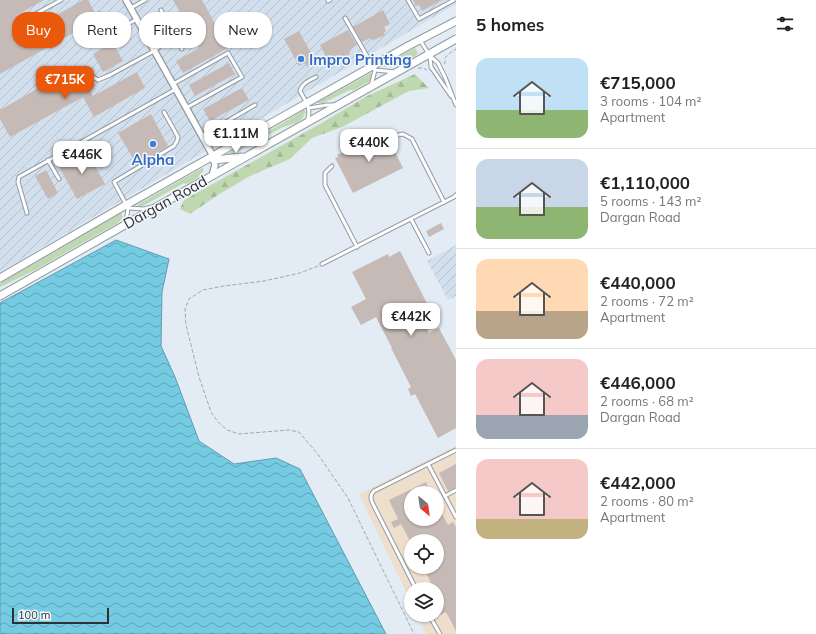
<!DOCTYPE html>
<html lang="en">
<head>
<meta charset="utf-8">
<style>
	:root { --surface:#fff; --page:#f6f6f6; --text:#222; --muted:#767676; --line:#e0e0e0; --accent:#ea580c }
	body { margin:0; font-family:Mulish,sans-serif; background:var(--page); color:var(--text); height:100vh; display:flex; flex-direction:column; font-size:15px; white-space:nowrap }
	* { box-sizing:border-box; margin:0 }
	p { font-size:13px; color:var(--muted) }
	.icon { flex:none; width:22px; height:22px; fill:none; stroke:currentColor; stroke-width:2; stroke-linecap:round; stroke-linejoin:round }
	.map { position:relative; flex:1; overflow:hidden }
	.drawer { display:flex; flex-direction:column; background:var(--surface); width:360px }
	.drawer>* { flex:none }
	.guide { position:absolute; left:12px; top:12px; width:380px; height:36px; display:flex; gap:8px }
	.needle { width:26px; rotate:151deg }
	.fabs { position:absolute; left:404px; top:486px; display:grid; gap:8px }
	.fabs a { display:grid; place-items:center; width:40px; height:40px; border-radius:50%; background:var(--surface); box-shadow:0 1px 3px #0004; font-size:20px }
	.scale { position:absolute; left:12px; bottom:10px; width:97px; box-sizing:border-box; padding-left:4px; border:2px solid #2e3134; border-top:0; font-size:11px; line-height:14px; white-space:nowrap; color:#2e3134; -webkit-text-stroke:3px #f3f8fd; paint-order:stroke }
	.price { position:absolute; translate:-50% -34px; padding:0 9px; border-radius:8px; background:#fff; color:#222; font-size:13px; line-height:26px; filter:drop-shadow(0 1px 2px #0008) }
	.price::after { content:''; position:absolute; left:50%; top:24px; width:12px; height:9px; margin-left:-6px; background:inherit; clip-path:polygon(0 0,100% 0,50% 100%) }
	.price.active { background:var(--accent); color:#fff }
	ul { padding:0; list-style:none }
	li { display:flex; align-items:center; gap:12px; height:100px; padding:0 20px }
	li+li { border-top:1px solid var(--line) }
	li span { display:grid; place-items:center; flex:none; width:112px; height:80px; border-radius:12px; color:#555 }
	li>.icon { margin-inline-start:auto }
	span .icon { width:48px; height:48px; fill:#fffc; stroke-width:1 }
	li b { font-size:17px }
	h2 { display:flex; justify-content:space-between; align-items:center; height:48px; padding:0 20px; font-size:17px }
	.tag { padding:0 14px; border-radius:16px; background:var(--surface); box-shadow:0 1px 3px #0004; font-size:14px; line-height:36px }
	.tag.active { background:var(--accent); color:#fff }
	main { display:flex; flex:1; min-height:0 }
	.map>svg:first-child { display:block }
</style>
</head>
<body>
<main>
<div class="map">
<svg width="456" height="634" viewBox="0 0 456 634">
	<defs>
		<pattern id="industrial-furrows" width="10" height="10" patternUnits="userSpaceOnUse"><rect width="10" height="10" fill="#d2dfed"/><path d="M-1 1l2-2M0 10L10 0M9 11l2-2" fill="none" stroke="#b5c0cc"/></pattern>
		<pattern id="forest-firs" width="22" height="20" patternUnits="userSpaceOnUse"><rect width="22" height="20" fill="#bfd8af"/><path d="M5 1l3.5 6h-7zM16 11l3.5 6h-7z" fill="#a4ba97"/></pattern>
		<pattern id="water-waves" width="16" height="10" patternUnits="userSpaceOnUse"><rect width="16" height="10" fill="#75cbe2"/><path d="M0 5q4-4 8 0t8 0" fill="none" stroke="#60a5b8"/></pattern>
	</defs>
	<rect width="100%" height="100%" fill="#e3ecf4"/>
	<!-- commercial -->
	<path fill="#eedecc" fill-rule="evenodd" d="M456 446V634H426L417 615H437V589H411V602L359 494ZM411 493H437V519H411ZM411 541H437V567H411Z"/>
	<!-- industrial -->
	<g fill="url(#industrial-furrows)">
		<path d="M0 0H456V4L0 272Z"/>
		<path d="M456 245V296L448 300 427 261Z"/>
	</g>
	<!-- green -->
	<g fill="#bfd8af">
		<path d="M415 48 418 53 415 56 407 60H405L389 66 381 67Z"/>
		<path d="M371 73 372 75 370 81 354 90H350L323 103H316Z"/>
		<path d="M304 110 306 112 302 119 296 123 283 127 231 155 228 156 227 154 283 123Z"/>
		<path d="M202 168 204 169C201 177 193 181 186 184L184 183 141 207 137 205Z"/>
		<path d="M121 213 123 217 118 223 35 270 0 287V284L7 279Z"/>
	</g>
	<!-- forest -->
	<path fill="url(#forest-firs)" d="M415 74 429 88 409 91 342 127 312 138 290 159 250 176 218 195 190 214 180 209 184 200 320 124 367 96Z"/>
	<!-- water -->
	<path fill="url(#water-waves)" stroke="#609dae" d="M116 240 169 259 162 292 161 346 175 377 199 441 234 464 276 458 300 469 386 634H0V303Z"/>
	<!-- building -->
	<g fill="#c6bab7">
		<path d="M0 0H44L17 15 27 32 83 0H88L95 13 100 10 109 26 80 42 75 32 0 74Z"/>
		<path d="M173 0H202L228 48 183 73 176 61 199 48 194 39 189 42 177 20 183 17Z"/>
		<path d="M413 0H442L422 11 419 5 416 6Z"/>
		<path d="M383 10 390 24 384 27 386 31 384 33 385 35 374 40 373 39 371 40 370 38 362 42 353 27Z"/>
		<path d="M348 30 357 45 350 49 351 51 349 52 350 54 339 60 338 59 336 60 335 57 328 61 320 45Z"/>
		<path d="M299 31 316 62 307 67 305 63 299 66 284 39Z"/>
		<path d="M113 43 123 61 103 72 93 54Z"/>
		<path d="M229 63 235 74 195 96 189 85Z"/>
		<path d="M77 66 93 96 137 72 145 88 94 117 83 97 10 137 0 119V110Z"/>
		<path d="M242 88 249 100 210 121 203 109Z"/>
		<path d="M151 114 168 146 137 165 118 133Z"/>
		<path d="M385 133 386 135 385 136 386 139 389 140 403 168 353 193 335 158 338 157 337 155 343 152 344 154Z"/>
		<path d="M87 151 105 184 77 199 59 167Z"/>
		<path d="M46 170 58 193 48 199 35 176Z"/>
		<path d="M441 223 444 229 429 237 426 231Z"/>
		<path d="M400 251 433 315 423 320 429 333 439 328 456 360V428L438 438 415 394 411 396 408 389 411 387 391 348H392L376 317 361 325 351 307 366 299 352 272 388 254 389 257Z"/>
		<path d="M456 464V487L448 491 439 473Z"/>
		<path d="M426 482 431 493H411V519H437V504L448 525 453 522 456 527V631L446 612 438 616 437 613V609L443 606 437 594V589H434L423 567H437V541H410L401 524 394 528 391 522 398 519 389 500Z"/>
	</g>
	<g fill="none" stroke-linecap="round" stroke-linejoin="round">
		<defs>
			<g id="service">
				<path d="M328 0V1L330 0"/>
				<path d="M408 0 419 19 454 0"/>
				<path d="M131 8 145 0"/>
				<path d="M32 16 61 0"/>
				<path d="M345 18 375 70 371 86"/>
				<path d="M175 36 182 49"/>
				<path d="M420 40 430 56 438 63 445 77 456 105"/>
				<path d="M92 44 137 19"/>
				<path d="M430 56 431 67 451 96"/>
				<path d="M375 70 395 72"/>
				<path d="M90 73 93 77 98 80 110 75 154 51 166 41 175 36 161 10"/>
				<path d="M173 84 228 53 242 77 186 108"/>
				<path d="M309 108 327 105H335"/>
				<path d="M307 121C312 109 306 102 300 91 302 83 310 80 316 77"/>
				<path d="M202 136 255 105"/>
				<path d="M388 137 403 134 412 139 444 202"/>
				<path d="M48 160 59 179"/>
				<path d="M332 166 325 173V185L357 247"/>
				<path d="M128 208 144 209 152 207"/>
				<path d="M27 213 18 182 19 177 176 89"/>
				<path d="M411 219 429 253"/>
				<path d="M126 223 128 208 114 182 174 146 177 141 178 137 164 112"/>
				<path d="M322 264 454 197 456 195"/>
				<path d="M428 464 456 517"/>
				<path d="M445 496 456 490"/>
				<path d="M416 589 374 506C371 500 369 496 374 491L456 450"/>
				<path d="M429 615 440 634"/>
			</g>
			<path id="minor" d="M126 0 213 156 215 165 212 176"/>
			<g id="tertiary">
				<path d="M214 160 242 157"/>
				<path d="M0 278 126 205 408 46 456 21"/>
				<path d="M0 296 160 205 456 39"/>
			</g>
		</defs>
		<!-- service casing -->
		<use href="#service" stroke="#939ba2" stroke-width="5"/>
		<!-- minor casing -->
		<use href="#minor" stroke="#939ba2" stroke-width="8"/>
		<!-- tertiary casing -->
		<use href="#tertiary" stroke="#939ba2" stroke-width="9"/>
		<!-- path -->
		<g stroke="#a1a8ae" stroke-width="1" stroke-dasharray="4 2" stroke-linecap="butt">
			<path d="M444 64 445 63V58L451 52 456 49"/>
			<path d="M418 68H423L427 70"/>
			<path d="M318 266 300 273 264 281 224 286 203 290 189 299 185 309 186 325 199 377 211 412 218 422 227 430 239 434 289 430 299 432 317 453 348 498 414 634"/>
		</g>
		<!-- service -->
		<use href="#service" stroke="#fff" stroke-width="3"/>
		<!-- minor -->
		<use href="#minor" stroke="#fff" stroke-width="5.5"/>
		<!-- tertiary -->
		<use href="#tertiary" stroke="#fff" stroke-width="7"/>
	</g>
	<!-- markers -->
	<g fill="#3f7fe0" stroke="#f3f8fd" stroke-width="1.5">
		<circle cx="301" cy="59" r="4"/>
		<circle cx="153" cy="144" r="4"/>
	</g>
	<g text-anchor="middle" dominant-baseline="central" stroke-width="3" stroke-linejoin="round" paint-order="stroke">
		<!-- shop labels -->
		<g font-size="15" font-weight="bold" fill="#366cbe" stroke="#f3f8fd" text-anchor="start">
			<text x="309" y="59">Impro Printing</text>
			<text x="153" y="159" text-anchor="middle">Alpha</text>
		</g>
		<!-- street labels -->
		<g font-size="15" fill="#2e3134" stroke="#f3f8fd">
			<text transform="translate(165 202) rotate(-29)">Dargan Road</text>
		</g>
	</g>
</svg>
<div class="fabs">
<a><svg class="needle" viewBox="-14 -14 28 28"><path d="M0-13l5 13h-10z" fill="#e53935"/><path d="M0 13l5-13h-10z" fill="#767676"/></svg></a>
<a><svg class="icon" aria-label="locate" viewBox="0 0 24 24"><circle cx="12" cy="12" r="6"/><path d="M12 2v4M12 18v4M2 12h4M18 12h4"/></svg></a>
<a><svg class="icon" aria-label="layers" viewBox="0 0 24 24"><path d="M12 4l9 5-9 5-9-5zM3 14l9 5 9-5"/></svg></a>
</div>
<div class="scale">100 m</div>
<b class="price active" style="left:65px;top:100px">€715K</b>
<b class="price" style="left:236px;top:154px">€1.11M</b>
<b class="price" style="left:369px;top:163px">€440K</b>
<b class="price" style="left:82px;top:175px">€446K</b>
<b class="price" style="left:411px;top:337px">€442K</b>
<div class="guide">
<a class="tag active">Buy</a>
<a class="tag">Rent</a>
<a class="tag">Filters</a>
<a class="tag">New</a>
</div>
</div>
<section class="drawer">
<h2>5 homes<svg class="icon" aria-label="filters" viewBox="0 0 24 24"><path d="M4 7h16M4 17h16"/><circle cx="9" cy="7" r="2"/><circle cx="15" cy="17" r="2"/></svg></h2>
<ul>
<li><span style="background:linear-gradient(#bfe0f5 65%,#8fb573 0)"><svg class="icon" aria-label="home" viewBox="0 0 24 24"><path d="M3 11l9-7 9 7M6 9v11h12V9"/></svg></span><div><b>€715,000</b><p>3 rooms · 104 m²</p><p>Apartment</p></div></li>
<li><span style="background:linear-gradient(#c9d6e8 60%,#8fb573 0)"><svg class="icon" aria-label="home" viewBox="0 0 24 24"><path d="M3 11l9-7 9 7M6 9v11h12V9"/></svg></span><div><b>€1,110,000</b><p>5 rooms · 143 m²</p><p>Dargan Road</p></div></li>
<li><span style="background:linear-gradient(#ffd9b3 65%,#b9a48a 0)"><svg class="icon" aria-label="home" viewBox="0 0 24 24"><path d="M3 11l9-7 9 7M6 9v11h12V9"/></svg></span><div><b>€440,000</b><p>2 rooms · 72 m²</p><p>Apartment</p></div></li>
<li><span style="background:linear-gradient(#f6c9c9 70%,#9aa5b1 0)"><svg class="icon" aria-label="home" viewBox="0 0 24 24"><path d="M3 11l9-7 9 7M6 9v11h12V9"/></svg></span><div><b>€446,000</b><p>2 rooms · 68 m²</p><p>Dargan Road</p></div></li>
<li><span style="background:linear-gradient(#f6c9c9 75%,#c2b280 0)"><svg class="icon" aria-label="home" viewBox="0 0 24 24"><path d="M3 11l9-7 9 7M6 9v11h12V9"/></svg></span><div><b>€442,000</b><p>2 rooms · 80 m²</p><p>Apartment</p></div></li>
</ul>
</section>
</main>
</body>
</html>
